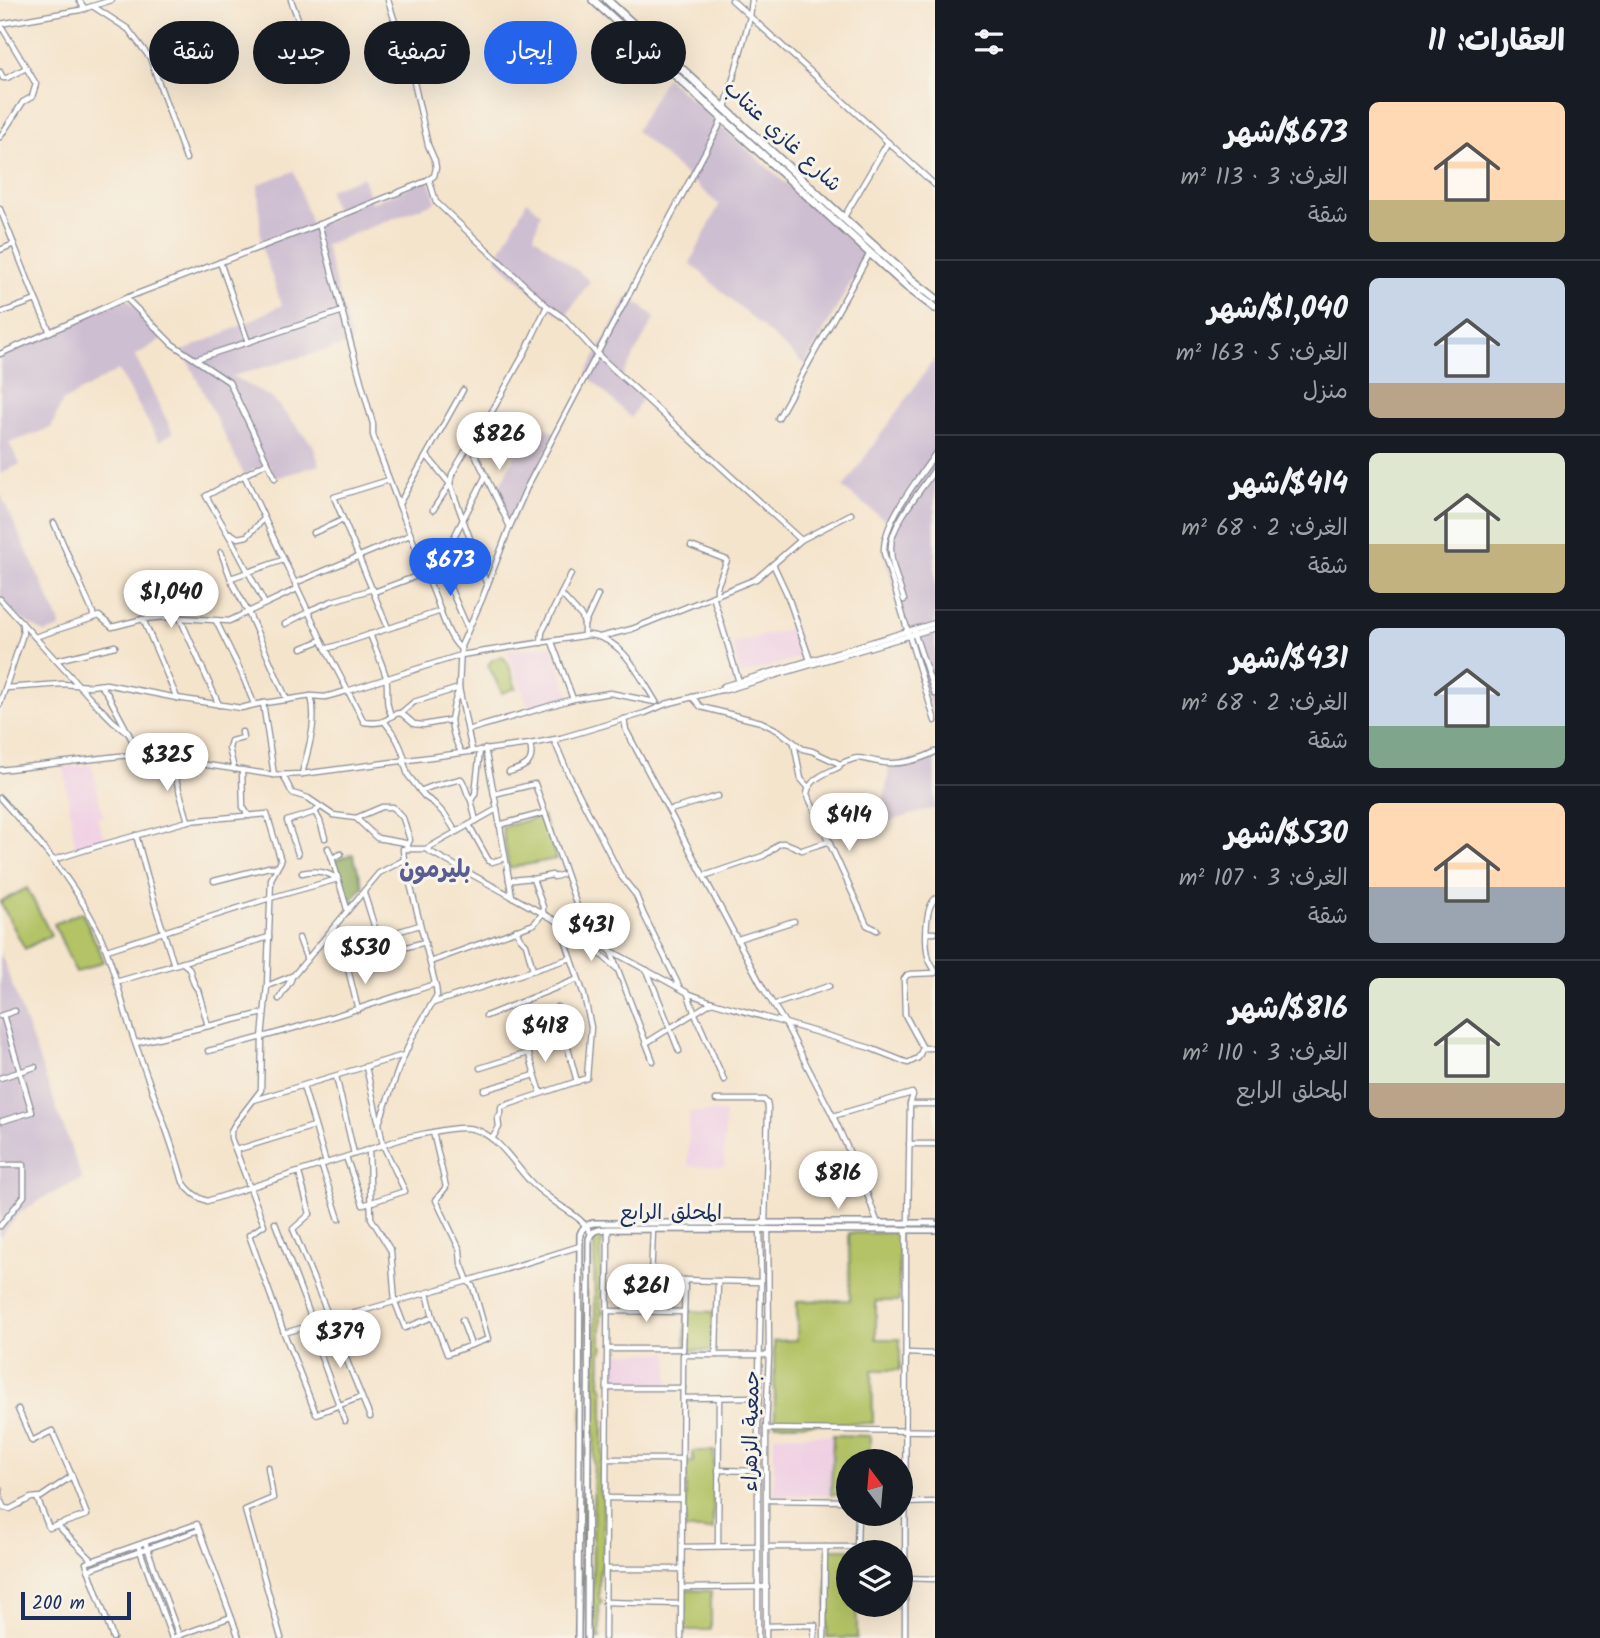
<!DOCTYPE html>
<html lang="ar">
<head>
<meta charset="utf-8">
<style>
	:root { --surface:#171b24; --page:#20242c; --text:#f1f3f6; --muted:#9ea1a6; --line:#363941; --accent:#2563eb }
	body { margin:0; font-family:Kalam,"Playpen Sans Arabic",sans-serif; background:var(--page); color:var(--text); direction:rtl; height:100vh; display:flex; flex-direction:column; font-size:26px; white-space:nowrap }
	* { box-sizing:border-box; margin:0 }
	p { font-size:23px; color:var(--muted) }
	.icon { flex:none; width:38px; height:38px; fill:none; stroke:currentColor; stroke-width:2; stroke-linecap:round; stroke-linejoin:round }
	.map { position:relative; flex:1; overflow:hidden; direction:ltr }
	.side { display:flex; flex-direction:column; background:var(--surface); width:665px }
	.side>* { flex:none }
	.banner { position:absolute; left:21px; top:21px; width:665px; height:63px; direction:rtl; display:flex; gap:14px }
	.needle { width:46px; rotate:344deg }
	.buttons { position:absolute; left:836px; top:1449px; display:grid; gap:14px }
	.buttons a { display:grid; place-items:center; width:77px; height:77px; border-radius:50%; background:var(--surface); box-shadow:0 7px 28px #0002; font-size:35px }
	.scale { position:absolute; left:21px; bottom:18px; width:110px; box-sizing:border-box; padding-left:7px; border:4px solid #1b2f5e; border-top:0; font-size:19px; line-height:24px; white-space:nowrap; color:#1b2f5e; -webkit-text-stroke:5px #f7f3e8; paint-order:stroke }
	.price { position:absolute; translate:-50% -60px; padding:0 16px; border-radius:24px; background:#fff; color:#222; font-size:23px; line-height:46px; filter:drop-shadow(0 2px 4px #0008) }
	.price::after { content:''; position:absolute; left:50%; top:42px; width:21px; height:16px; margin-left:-10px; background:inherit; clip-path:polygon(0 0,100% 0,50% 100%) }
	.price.on { background:var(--accent); color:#fff }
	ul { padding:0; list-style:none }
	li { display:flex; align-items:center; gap:21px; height:175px; padding:0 35px }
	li+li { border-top:2px solid var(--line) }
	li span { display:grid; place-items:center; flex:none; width:196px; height:140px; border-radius:10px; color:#555 }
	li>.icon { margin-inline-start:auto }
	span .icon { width:84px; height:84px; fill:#fffc; stroke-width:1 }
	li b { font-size:30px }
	h2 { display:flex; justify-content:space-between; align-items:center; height:84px; padding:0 35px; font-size:30px }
	.tag { padding:0 24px; border-radius:32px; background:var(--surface); box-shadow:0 7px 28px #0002; font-size:24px; line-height:63px }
	.tag.on { background:var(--accent); color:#fff }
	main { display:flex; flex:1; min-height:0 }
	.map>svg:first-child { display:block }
</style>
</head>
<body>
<main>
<section class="side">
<h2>العقارات: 11<svg class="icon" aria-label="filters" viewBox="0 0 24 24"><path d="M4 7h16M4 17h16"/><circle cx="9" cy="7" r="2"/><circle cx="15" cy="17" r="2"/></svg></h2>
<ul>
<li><span style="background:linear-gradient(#ffd9b3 70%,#c2b280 0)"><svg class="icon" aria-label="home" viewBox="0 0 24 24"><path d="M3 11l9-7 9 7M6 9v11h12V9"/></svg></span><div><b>$673/شهر</b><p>الغرف: 3 · 113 m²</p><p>شقة</p></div></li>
<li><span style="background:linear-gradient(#c9d6e8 75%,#b9a48a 0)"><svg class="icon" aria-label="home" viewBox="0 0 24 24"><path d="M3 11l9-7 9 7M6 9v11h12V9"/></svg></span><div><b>$1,040/شهر</b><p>الغرف: 5 · 163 m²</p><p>منزل</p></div></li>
<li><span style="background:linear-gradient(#dfe7d0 65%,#c2b280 0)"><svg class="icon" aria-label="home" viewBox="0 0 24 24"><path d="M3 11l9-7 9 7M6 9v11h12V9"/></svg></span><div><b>$414/شهر</b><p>الغرف: 2 · 68 m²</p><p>شقة</p></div></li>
<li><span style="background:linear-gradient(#c9d6e8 70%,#7fa58c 0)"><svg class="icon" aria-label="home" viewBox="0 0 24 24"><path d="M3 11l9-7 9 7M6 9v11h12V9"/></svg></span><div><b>$431/شهر</b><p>الغرف: 2 · 68 m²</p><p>شقة</p></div></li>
<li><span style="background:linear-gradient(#ffd9b3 60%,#9aa5b1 0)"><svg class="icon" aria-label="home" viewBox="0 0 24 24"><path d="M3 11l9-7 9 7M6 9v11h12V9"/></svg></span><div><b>$530/شهر</b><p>الغرف: 3 · 107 m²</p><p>شقة</p></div></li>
<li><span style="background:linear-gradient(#dfe7d0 75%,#b9a48a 0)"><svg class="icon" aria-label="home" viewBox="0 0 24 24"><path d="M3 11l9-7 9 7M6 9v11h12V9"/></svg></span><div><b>$816/شهر</b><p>الغرف: 3 · 110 m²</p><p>المحلق الرابع</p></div></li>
</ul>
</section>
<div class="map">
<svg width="935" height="1638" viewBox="0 0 935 1638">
	<rect width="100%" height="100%" fill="#f7f3e8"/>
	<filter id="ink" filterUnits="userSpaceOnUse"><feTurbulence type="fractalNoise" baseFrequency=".0143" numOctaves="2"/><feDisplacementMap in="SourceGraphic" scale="14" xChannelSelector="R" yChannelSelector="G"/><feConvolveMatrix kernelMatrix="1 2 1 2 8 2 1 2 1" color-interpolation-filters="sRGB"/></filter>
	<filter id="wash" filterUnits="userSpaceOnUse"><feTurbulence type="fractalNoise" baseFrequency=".00686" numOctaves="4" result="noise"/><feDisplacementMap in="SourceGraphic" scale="28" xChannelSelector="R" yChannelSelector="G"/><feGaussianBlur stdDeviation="1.57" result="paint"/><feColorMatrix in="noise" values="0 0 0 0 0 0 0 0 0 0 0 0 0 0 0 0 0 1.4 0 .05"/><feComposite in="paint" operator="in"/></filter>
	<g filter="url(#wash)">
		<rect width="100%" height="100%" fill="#f5e4cc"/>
		<!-- built -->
		<g fill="#f0d0e4">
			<path d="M796 627 804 656 741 675 732 644Z"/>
			<path d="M551 645 570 696 529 708 507 651Z"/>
			<path d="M92 764 103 817 97 818 105 840 75 846 64 767Z"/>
			<path d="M689 1112H725L724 1167 688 1166Z"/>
			<rect x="611" y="1353" width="58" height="32"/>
			<path d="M774 1435H833L831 1495H774Z"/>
		</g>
		<!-- industrial -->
		<g fill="#cebed1">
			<path d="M666 77 866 255 805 365 690 263 719 205 636 131Z"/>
			<path d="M294 171 312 226 337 217 328 190 363 177 371 203 429 179 436 202 325 245 352 343 232 376 272 398 313 445 320 465 275 478 268 463 244 475 183 351 242 325 282 305 261 246 258 184Z"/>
			<path d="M527 201 541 213 534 236 590 281 564 318 547 306 496 259Z"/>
			<path d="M628 296 655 317 622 377 643 396 631 418 586 374Z"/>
			<path d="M126 298 165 337 135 356 173 433 159 441 118 370 62 402 51 428 9 443 20 464 0 474V354Z"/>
			<path d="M935 358V720L884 553 890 524 843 488Z"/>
			<path d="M508 409 556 433 510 526 496 494 520 444 497 433Z"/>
			<path d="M0 493 59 620 60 628 45 633 13 614 0 599Z"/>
			<path d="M935 757V808L883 823 881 813 888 778 889 763Z"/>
			<path d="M0 951 82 1179 45 1197 18 1214 0 1237Z"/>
		</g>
		<!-- green -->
		<g fill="#b3c365" stroke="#677962" stroke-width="2">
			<path d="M502 656 508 663 516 688 502 693 488 665 492 660Z"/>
			<path d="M543 816 556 859 509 868 502 827Z"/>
			<path d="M27 888 51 935 25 949 0 902Z"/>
			<path d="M82 912 104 961 76 973 54 924Z"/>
			<path d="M849 1233H899V1301H876V1339H900V1370H872L873 1423 775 1424 774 1341 797 1340V1301L850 1300Z"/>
			<path d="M598 1236H600L603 1241 601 1245V1308L604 1312 601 1314V1345L603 1347 601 1352 600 1384 603 1387V1460L600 1462V1495L603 1498C603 1515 607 1561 599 1574V1598L602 1601 599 1605 600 1638H592L595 1320 594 1240Z"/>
			<path d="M650 1283H677V1309H649Z"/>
			<path d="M584 1290 586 1292V1314L584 1638H581L583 1292Z"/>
			<path d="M686 1311 713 1312 712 1351 685 1350Z"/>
			<path d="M833 1435 870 1436V1461H849V1495H831Z"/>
			<path d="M693 1451H714L713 1530H685L686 1462H693Z"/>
			<path d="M827 1549H858V1552H849V1605H899V1607H857V1638H827Z"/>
			<path d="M685 1590 711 1591V1630H684Z"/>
		</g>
		<!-- forest -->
		<path fill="#8ea95a" stroke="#546c5c" stroke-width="2" d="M353 854 363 886 349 904 335 860Z"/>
	</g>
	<g filter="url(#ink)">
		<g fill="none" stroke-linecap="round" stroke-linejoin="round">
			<defs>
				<g id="minor">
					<path d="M79 0 85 9"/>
					<path d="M291 0 298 19"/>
					<path d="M732 0 935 185"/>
					<path d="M94 7 128 29 150 58 186 159"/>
					<path d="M0 24 36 84 32 97 23 102 0 137"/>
					<path d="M0 24 80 10 112 0"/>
					<path d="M0 72 3 78H7L26 68"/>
					<path d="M725 108 750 17 752 0"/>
					<path d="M429 179 436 202 547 306 564 318 597 354 801 540"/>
					<path d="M0 209 36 300 50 332"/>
					<path d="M844 217 888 142"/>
					<path d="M319 224C337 291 354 358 373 424V435C392 490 414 543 435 596 442 614 447 636 461 649"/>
					<path d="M0 250 14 244"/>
					<path d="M220 262 248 342"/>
					<path d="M126 298 172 344 229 382 275 478"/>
					<path d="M0 313 36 300"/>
					<path d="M0 354 126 298 313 227 424 182 434 176 436 168 435 161 428 145 414 82 388 0"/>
					<path d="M196 359 343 311"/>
					<path d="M778 418 870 253"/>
					<path d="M463 429 509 525"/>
					<path d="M935 454C918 480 882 522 884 553L935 721"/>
					<path d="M427 456 450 484 487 585"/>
					<path d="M244 475 326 649 364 722C371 723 379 724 386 720 393 716 393 713 401 713L414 702 459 688"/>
					<path d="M399 504 463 390"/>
					<path d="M433 510 450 484 452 474 470 443 484 426 525 352 547 306"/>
					<path d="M54 523 93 613V618"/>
					<path d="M230 533 238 538 247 536 264 519"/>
					<path d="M313 533 343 520"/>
					<path d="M432 546 468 629"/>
					<path d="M691 546 727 560 717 587V594"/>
					<path d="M221 552 232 582 248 612 287 700"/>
					<path d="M440 564 486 475"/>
					<path d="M773 564 787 594 810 660"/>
					<path d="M231 578 283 560"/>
					<path d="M295 583 410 535"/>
					<path d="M374 592 425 573"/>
					<path d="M561 594 582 617 584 624"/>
					<path d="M713 596 739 682"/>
					<path d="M0 599 22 623 23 634 0 704"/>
					<path d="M904 600C899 583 890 564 891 546 891 524 923 488 935 469"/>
					<path d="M265 604 231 539 206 496 268 462"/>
					<path d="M308 611 332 601 373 589"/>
					<path d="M180 618 219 705"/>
					<path d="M143 619 177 698"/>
					<path d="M216 621 241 672 254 704"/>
					<path d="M22 623 95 703 113 721 128 733"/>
					<path d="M285 624 308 612"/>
					<path d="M388 628 334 497 389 480"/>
					<path d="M914 632 935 694"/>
					<path d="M370 634C375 648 382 663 386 677 389 690 384 704 392 716"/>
					<path d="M584 635V625L598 595"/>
					<path d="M35 637 99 616 112 627 143 619 166 617 229 621 297 589"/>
					<path d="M600 637 632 629 756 579 801 540 851 514"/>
					<path d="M552 642 573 699"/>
					<path d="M541 643 542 632 571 574"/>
					<path d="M302 648 322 640"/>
					<path d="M326 649 441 611"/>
					<path d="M57 660 115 646"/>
					<path d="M100 685 107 693 140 755"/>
					<path d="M6 688 62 684 90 686 106 684 177 698 241 708 258 704 311 696C318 722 308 749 302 774"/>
					<path d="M720 690 724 686 935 623"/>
					<path d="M311 696 325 697 347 691 461 655 589 635C623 638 640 677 656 702"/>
					<path d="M692 697 701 707 761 722 779 731 803 749 812 751 840 764C862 755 857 758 879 762 897 766 919 760 935 752"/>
					<path d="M263 703 274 775"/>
					<path d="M401 713 414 724 423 725 451 720 454 704 459 689"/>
					<path d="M624 719 626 730 763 988 785 1023 870 1048 908 1063 918 1058 923 1048 905 1015 904 979 907 975 910 974 935 973"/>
					<path d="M451 720C452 733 455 741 461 752"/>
					<path d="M384 721C395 735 400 743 405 760"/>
					<path d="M468 730 573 699 610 693 655 702"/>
					<path d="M554 740 568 773 621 876 636 895 643 913 680 988"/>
					<path d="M794 743 801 779 808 787"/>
					<path d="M472 751 459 688 461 646 482 599 510 526 527 487 597 354 718 128 722 118"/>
					<path d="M170 759 188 821"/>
					<path d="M403 760 408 775 425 797 434 803 446 816 456 832"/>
					<path d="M840 764 839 767C826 773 809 779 807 794L867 925 877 930"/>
					<path d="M234 769 229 748 231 741 243 738 242 732"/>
					<path d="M0 770 119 756 140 755 274 775 302 774 530 744 561 738 645 713 666 704 720 690H726L935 628"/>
					<path d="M242 770 243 807 249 816"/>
					<path d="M509 772C526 767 535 763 530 744"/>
					<path d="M283 775 292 793 308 798 333 815 356 818 377 838 405 843 409 849"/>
					<path d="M420 791 433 786 461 779C466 785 466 794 471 800"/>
					<path d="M494 794 535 784 587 935"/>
					<path d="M0 798C34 836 69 875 93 921 112 956 119 994 131 1031 148 1082 169 1131 183 1182 190 1192 196 1197 207 1201L408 1137C425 1134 458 1125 473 1129 498 1135 513 1163 529 1180 535 1187 543 1193 550 1198 564 1210 581 1216 591 1233"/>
					<path d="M497 809 512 897"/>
					<path d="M670 810 718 796"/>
					<path d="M315 812 320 821 325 838"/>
					<path d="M356 818 382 807H393L403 818 410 840 407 846"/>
					<path d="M476 821 471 800 475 794 480 750"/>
					<path d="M469 825 489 861 492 862 505 858"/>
					<path d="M499 825 544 813"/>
					<path d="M136 835 156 908 174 965"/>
					<path d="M328 848 332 858"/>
					<path d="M427 850 690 994 712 1002 785 1023 833 1116 862 1180 878 1224"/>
					<path d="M298 854 287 821 315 812 320 807"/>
					<path d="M341 854 332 858 347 909"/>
					<path d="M53 860 98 846 188 821 267 814 281 861 271 879 267 986"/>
					<path d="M302 873C313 870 327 871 337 879"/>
					<path d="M704 876 763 856C784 844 773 837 802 850L830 841"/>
					<path d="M533 879 552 875 554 877 561 875"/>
					<path d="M214 881 269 867H277"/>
					<path d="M364 893 378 938"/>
					<path d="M935 899C924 909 925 947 929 960 931 964 933 967 935 971"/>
					<path d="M333 928 343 948 358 1010"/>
					<path d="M516 930 520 938 526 944 533 970"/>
					<path d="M927 933H935"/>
					<path d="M299 938 307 960"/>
					<path d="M590 939 596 950 616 968"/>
					<path d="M738 939 794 921"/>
					<path d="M343 948 420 925"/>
					<path d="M610 949 653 1061"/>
					<path d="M107 950 270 898 338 879"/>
					<path d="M370 957 425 942"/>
					<path d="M430 962 534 924 543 913V907L533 879C525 877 517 881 509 880"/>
					<path d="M183 963 189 968 194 984 198 990 208 1026"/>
					<path d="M647 970 679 1051"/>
					<path d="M116 982 269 937"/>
					<path d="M688 994 694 1012 724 1080"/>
					<path d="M279 999 291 980 292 976"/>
					<path d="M433 1003 571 958"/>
					<path d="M773 1005 829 986"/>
					<path d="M557 1007 577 1082"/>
					<path d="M0 1016 15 1011"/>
					<path d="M486 1016 578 979"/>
					<path d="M136 1043 264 1013"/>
					<path d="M646 1043 712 1002"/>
					<path d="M923 1048H935"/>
					<path d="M208 1051C285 1033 360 1008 435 984"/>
					<path d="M366 1067 378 1120"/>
					<path d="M480 1068 528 1053"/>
					<path d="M336 1076 354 1154"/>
					<path d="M0 1078 35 1067"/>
					<path d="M303 1086 326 1163"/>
					<path d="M484 1090 535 1075"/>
					<path d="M541 1093 525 1042 563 1031"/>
					<path d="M254 1100 404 1055"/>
					<path d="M716 1100H764L767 1103 768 1108 765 1224"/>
					<path d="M833 1116 912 1093 913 1095 910 1104"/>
					<path d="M2 1121 32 1112 3 1015"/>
					<path d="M492 1139 499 1127 498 1118 501 1113V1107L587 1078 591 1027 584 995 559 922"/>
					<path d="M909 1144H935"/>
					<path d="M369 1149 371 1218 391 1251 395 1302 405 1328 433 1317"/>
					<path d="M236 1150 314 1126"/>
					<path d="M346 1157 363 1205 405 1191 383 1145 379 1123 400 1065 413 1036 437 995 436 987 404 860 403 849H426L497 809 485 749"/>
					<path d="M321 1164 339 1219"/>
					<path d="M0 1165H24V1196L0 1226"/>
					<path d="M299 1173 310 1214 293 1229 370 1417"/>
					<path d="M275 1223 314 1325"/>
					<path d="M908 1223 910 1104H935"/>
					<path d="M653 1229 651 1279 718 1281"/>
					<path d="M427 1293 433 1317 447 1354 488 1339 473 1287 468 1281 461 1263 460 1250 436 1200 446 1187 433 1132"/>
					<path d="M608 1311 684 1312"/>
					<path d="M462 1320 471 1345"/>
					<path d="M310 1327 345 1421"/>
					<path d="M284 1333 468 1281 580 1246"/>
					<path d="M607 1349H683"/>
					<path d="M683 1350 685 1280"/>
					<path d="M907 1353 935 1354"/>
					<path d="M716 1355H769"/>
					<path d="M607 1388H683"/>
					<path d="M361 1397 316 1414 284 1333 249 1235 264 1225 231 1138V1131L235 1124 261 1090 262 1038 267 986 294 975 379 873 404 860"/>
					<path d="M683 1398 759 1397"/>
					<path d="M766 1429 935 1431"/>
					<path d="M607 1459H682"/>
					<path d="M268 1467 273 1498 245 1510 281 1638"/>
					<path d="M718 1470 758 1471"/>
					<path d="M0 1490V1500L4 1508 10 1509 31 1498 41 1497 72 1476 52 1431 32 1441 18 1409"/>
					<path d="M37 1498 49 1528 87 1515 72 1476"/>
					<path d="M606 1498 682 1499"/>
					<path d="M768 1500 849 1501"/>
					<path d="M901 1503 935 1502"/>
					<path d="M57 1525 93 1561"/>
					<path d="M145 1542 179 1636"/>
					<path d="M138 1545 172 1638"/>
					<path d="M718 1546 719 1398"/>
					<path d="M682 1547 758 1546"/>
					<path d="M767 1547H857L858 1514"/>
					<path d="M606 1569H681"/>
					<path d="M88 1570 199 1530"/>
					<path d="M905 1578 935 1579"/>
					<path d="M682 1588 767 1587"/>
					<path d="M605 1602 681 1604"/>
					<path d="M766 1626 815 1625 814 1638"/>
					<path d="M113 1638 86 1563 197 1524 239 1638"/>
					<path d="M172 1638 231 1617"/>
					<path d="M605 1638 608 1229"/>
					<path d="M681 1638 683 1355H716L718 1281 761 1282"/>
					<path d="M758 1638V1423L761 1282 760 1228"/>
					<path d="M766 1638V1429L769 1354 768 1229"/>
					<path d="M824 1638 825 1547"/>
					<path d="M905 1638 906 1230"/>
				</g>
				<g id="major">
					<path d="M578 1638 580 1234C583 1227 586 1224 594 1223H935"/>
					<path d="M587 1638 589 1239C592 1229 599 1230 608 1229L935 1230"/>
				</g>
				<g id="highway">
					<path d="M593 0 906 286 935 308"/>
					<path d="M607 0 862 235 912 280 935 298"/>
				</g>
			</defs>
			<!-- minor casing -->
			<use href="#minor" stroke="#888a95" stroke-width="7"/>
			<!-- major casing -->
			<use href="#major" stroke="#888a95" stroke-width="8"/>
			<!-- highway casing -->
			<use href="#highway" stroke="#888a95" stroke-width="10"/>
			<!-- minor -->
			<use href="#minor" stroke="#fff" stroke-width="4.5"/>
			<!-- major -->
			<use href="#major" stroke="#fff" stroke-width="5"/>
			<!-- highway -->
			<use href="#highway" stroke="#fff" stroke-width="7"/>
		</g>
	</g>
	<g text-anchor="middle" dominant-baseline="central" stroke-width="6" stroke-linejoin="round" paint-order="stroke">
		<!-- street labels -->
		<g font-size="21" fill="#1b2f5e" stroke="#f7f3e8">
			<text transform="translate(782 137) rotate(43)">شارع غازي عنتاب</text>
			<text x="671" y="1213">المحلق الرابع</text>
			<text transform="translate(752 1431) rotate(-89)">جمعية الزهراء</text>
		</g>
		<!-- quarter labels -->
		<g font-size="24" font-weight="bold" fill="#585e92" stroke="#f7f3e8">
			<text x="435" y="870">بليرمون</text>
		</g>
	</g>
</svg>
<div class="buttons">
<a><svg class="needle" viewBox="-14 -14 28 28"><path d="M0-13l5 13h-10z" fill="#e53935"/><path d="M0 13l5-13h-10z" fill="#9ea1a6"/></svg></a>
<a><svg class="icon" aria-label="layers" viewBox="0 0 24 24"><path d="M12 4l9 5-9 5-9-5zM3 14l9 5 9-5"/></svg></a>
</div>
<div class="scale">200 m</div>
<b class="price" style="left:499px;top:472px">$826</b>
<b class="price on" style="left:450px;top:598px">$673</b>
<b class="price" style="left:171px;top:630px">$1,040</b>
<b class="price" style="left:167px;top:793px">$325</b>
<b class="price" style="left:849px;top:853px">$414</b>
<b class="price" style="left:591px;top:963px">$431</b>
<b class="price" style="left:365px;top:986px">$530</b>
<b class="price" style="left:545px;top:1064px">$418</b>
<b class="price" style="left:838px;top:1211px">$816</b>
<b class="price" style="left:646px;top:1324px">$261</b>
<b class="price" style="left:340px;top:1370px">$379</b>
<div class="banner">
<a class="tag">شراء</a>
<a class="tag on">إيجار</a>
<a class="tag">تصفية</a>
<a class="tag">جديد</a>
<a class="tag">شقة</a>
</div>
</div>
</main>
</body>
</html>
